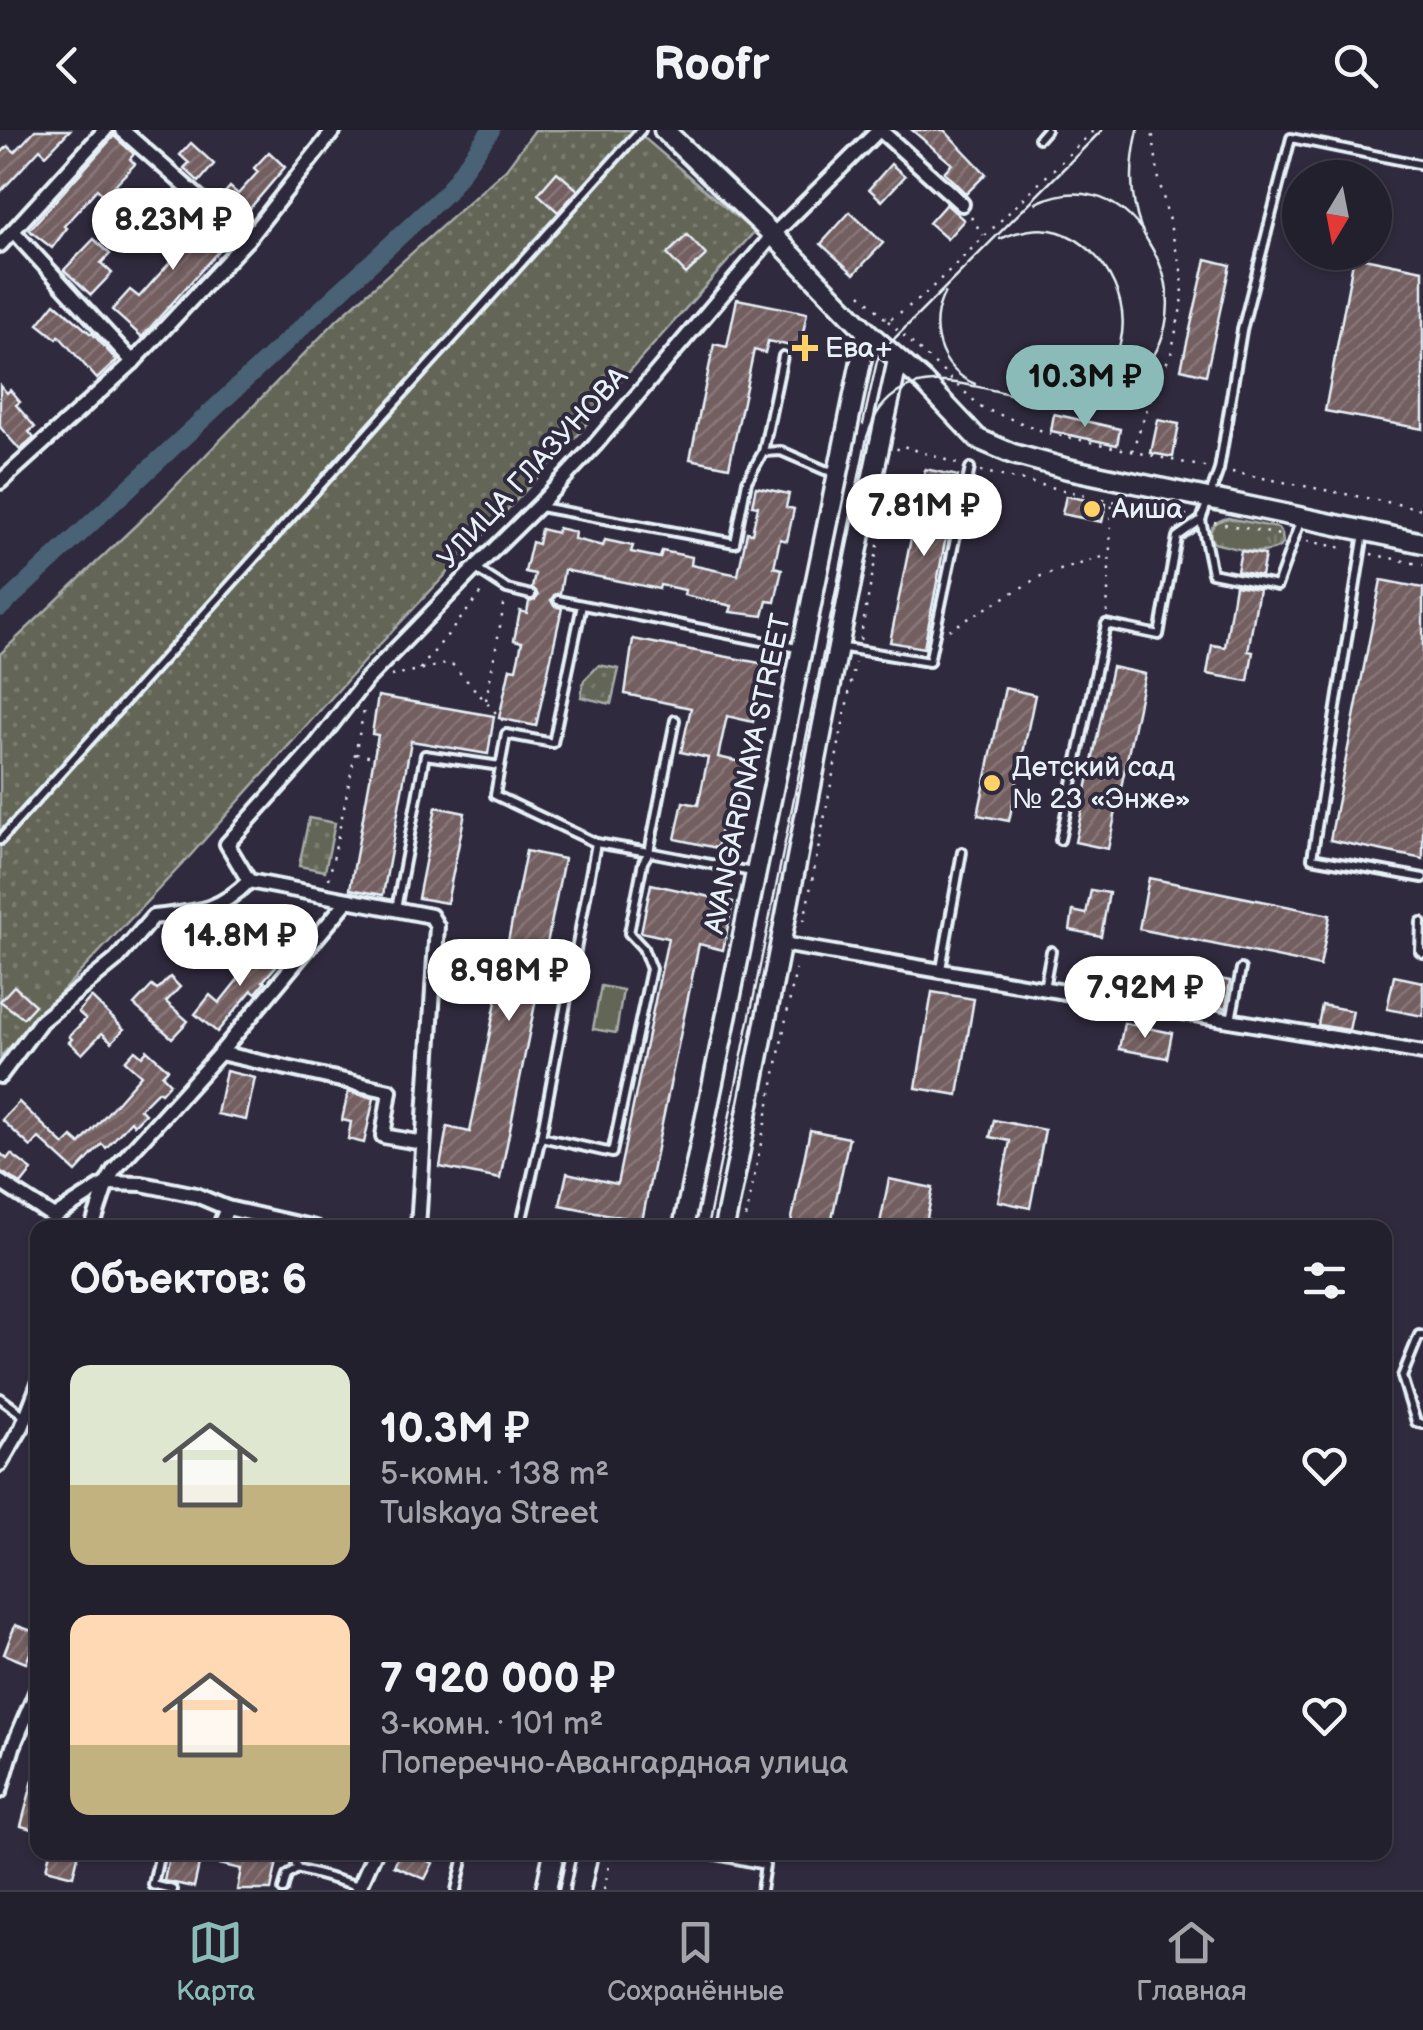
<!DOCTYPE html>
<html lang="ru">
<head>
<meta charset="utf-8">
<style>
	:root { --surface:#23202e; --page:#2b2836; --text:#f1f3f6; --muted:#a3a3aa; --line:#403e4a; --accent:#8bbbb9 }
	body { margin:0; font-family:"Balsamiq Sans",sans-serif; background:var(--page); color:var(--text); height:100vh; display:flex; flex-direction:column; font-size:38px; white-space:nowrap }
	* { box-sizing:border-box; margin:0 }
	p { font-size:32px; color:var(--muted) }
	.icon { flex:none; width:55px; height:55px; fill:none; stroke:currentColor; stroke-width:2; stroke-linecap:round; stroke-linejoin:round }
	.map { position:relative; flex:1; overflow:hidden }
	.panel { position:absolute; left:30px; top:1090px; width:1362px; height:640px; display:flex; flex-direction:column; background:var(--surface); border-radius:20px; box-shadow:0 2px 8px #0004,0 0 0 2px var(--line) }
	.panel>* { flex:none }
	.needle { width:65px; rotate:190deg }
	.buttons { position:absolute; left:1282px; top:30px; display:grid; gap:20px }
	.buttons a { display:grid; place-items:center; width:110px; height:110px; border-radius:50%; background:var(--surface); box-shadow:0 2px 8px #0004,0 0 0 2px var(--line); font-size:50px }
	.price { position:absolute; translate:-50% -85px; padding:0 22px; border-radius:35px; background:#fff; color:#222; font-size:32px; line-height:65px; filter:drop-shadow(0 2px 5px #0008) }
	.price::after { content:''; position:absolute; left:50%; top:60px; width:30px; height:22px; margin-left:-15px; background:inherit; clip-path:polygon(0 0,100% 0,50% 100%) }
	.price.selected { background:var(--accent); color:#111 }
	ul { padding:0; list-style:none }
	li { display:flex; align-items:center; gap:30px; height:250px; padding:0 40px }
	li span { display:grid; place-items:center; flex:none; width:280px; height:200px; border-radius:20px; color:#555 }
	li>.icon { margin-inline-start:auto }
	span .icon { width:120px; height:120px; fill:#fffc; stroke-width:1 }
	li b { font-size:42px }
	h2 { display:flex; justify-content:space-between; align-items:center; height:120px; padding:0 40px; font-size:42px }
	header { display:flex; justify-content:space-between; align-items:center; height:130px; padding:0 40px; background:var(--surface); font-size:45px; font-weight:700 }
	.dock { display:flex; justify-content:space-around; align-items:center; height:140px; border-top:2px solid var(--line); background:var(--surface); font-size:28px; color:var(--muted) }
	.dock a { display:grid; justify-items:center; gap:5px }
	.dock .selected { color:var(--accent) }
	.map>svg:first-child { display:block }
</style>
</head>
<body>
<header><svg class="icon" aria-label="back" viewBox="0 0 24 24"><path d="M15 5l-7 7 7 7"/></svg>Roofr<svg class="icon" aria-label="search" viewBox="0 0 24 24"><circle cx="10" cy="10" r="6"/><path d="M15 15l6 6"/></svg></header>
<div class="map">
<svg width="1423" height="1760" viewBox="0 0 1423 1760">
	<defs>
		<pattern id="grass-tufts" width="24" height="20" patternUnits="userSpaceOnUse" patternTransform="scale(2.5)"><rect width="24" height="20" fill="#646657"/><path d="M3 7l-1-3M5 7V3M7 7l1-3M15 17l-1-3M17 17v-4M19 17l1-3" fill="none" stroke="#7a7c70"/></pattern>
		<pattern id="park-dots" width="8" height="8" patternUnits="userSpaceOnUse" patternTransform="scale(2.5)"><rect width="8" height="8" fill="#646657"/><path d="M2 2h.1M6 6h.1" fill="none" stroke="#7a7c70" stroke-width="1.8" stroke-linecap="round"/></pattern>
		<pattern id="building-hatch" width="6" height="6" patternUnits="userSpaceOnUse" patternTransform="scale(2.5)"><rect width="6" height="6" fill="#735e60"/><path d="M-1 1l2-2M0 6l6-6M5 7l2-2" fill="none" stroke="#877678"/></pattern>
	</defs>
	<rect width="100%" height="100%" fill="#2f2a3d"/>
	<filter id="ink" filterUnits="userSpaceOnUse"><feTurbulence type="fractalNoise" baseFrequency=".01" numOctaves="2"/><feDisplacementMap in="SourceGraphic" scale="20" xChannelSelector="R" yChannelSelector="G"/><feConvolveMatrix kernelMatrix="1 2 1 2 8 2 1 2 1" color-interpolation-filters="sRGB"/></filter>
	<g filter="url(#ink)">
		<!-- grass -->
		<path fill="url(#grass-tufts)" stroke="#a6aca8" stroke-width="2.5" d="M1228 388 1278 398 1282 404 1283 414C1266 430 1236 418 1214 413L1210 408C1210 395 1216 391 1228 388Z"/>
		<!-- park -->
		<g fill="url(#park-dots)" stroke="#a6aca8" stroke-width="2.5">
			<path d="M535 0H635L754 102 603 271 579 304 366 529 189 727 0 927V524L157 375 338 189 506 39Z"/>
			<path d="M599 535 619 539 611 574 581 567 584 550Z"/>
			<path d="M309 688 335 693 325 741 299 736Z"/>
		</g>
		<!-- pitch -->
		<path fill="#646657" stroke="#a6aca8" stroke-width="2.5" d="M601 856 623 860 616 903 593 899Z"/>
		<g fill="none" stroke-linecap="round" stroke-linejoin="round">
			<!-- canal -->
			<path stroke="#4a6275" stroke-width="18" d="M0 478 447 62 491 0"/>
		</g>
		<!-- building -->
		<g fill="url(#building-hatch)" stroke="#e8f1f8" stroke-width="2.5">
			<path d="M35 0H70L46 25 40 19 0 62V24L8 16 15 22Z"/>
			<path d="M912 0H944L986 44 966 64 944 42 952 34Z"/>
			<path d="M114 6 134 24 130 29 135 34 104 66 97 59 64 96 67 98 52 118 29 100Z"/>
			<path d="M191 13 214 34 199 52 184 38 189 33 180 25Z"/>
			<path d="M269 22 285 37 240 90 220 73 224 68 222 66 230 57 238 64 258 42 254 38Z"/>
			<path d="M891 34 905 46 882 71 869 59Z"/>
			<path d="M557 42 578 60 558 82 538 64Z"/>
			<path d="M133 72 155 94 137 113 115 91Z"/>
			<path d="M946 74 964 90 947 109 929 93Z"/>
			<path d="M176 78 197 97 206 87 230 108 142 207 112 180 130 160 139 167 183 118 175 110 180 104 165 90Z"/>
			<path d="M850 82 883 113 854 144 821 114Z"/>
			<path d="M687 105 706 125 686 144 667 124Z"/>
			<path d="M94 109 110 124 101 133 112 143 91 165 64 140Z"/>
			<path d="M1354 126 1423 140V299L1325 281Z"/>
			<path d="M1206 129 1230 135 1206 245 1181 239Z"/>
			<path d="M737 169 807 183 800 218 768 211 765 223 754 220 729 337 690 329 714 214 727 217Z"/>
			<path d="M55 173 91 204 92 203 117 231 97 249 59 206 57 209 38 194Z"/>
			<path d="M0 255 7 263 10 260 20 272 16 275 35 297 29 302 34 308 20 320 0 297Z"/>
			<path d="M1054 284 1120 299 1117 315 1051 301Z"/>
			<path d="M1158 290 1179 294 1173 327 1151 323Z"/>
			<path d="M925 339 958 346 924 518 890 512Z"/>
			<path d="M756 357 789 364 786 377 794 379 787 411 780 409 774 437 782 439 775 472 767 471 763 486 730 482 732 476 684 465 685 460 660 455 659 459 564 440 560 463 554 465 551 470 554 476 562 478 536 596 499 588 510 538 516 539 522 512 514 510 520 481 527 483 529 472 535 470 538 466 536 461 532 458 535 444 525 442 532 412 538 414 541 399 557 403 558 398 575 402 574 409 603 416 605 410 633 416 631 422 660 428 662 421 692 427 691 435 738 445 747 402 752 403 758 376 752 375Z"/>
			<path d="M1066 366 1106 374 1102 392 1062 384Z"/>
			<path d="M1241 421 1265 425 1261 446 1237 441Z"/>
			<path d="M1381 450 1423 458V729L1330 710Z"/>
			<path d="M1235 455 1259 459 1248 521 1253 522 1248 551 1207 544 1212 515 1225 517Z"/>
			<path d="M633 509 765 534 753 592 727 586 718 627 745 633 733 687 724 685 717 718 675 709 683 672 698 675 708 628 681 622 691 578 625 564Z"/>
			<path d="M1112 537 1145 544 1108 719 1075 712Z"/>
			<path d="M1005 558 1035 565 1009 691 978 685Z"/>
			<path d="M378 566 494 586 488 624 411 611 383 765 350 759 378 605 372 604Z"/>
			<path d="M436 677 465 683 447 773 418 768Z"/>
			<path d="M526 721 564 729 500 1049 440 1037 447 997 470 1002Z"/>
			<path d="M1149 748 1330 785 1320 836 1139 799Z"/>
			<path d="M651 754 733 772 723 820 699 814 642 1091 560 1075 567 1043 617 1054 668 808 641 802Z"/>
			<path d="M1091 760 1109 763 1101 806 1070 800 1073 781 1086 784Z"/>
			<path d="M267 813 284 827 263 851 265 852 256 863 252 860 217 902 195 884 210 865 219 873Z"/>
			<path d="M1111 827 1230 851 1226 878 1105 856Z"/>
			<path d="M1394 846 1423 852V886L1387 879Z"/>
			<path d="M170 847 180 857 166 872 188 891 172 908 134 875 152 856 157 860Z"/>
			<path d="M14 856 35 875 23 888 0 871Z"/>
			<path d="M932 862 974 869 958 965 916 958Z"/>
			<path d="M91 867 124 899 112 912 102 903 82 924 69 912 72 909 69 906 86 889 78 882Z"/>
			<path d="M1322 875 1353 881 1349 900 1318 895Z"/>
			<path d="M1124 893 1172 903 1167 928 1119 919Z"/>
			<path d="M135 920 142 926 147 920 168 939 162 945 170 953 161 963 158 961 140 979 145 984 134 995 131 991 106 1018 102 1014 76 1042 39 1008 31 1017 2 990 19 972 64 1015 72 1007 80 1014 141 945 125 931Z"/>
			<path d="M226 941 255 948 246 990 217 984Z"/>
			<path d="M348 962 374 968 364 1013 348 1009 351 992 342 990Z"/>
			<path d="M994 990 1045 1000 1030 1078 998 1071 1010 1011 990 1007Z"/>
			<path d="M810 1000 849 1008 830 1098H790Z"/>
			<path d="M0 1023 7 1029 11 1024 32 1040 21 1054 0 1041Z"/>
			<path d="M889 1049 933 1058 925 1098H879Z"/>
			<path d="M15 1495 38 1503 26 1533 4 1524Z"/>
			<path d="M33 1650 38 1651V1701L21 1696Z"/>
			<path d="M50 1722H79L73 1746 46 1739Z"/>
			<path d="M170 1722H279L271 1760H237L241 1739 200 1730 194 1757 164 1751Z"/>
			<path d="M400 1722H409L433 1733 425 1749 394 1736Z"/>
		</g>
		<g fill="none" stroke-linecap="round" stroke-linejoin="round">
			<defs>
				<g id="service">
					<path d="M1039 8 1046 0"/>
					<path d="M763 322 781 321 825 340 838 342"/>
					<path d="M540 377 735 413 747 351 763 322 783 226"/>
					<path d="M1201 390 1212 443 1277 456 1300 392"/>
					<path d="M1364 403 1312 728 1423 748"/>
					<path d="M476 439 507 459 531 465"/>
					<path d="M558 470 797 518"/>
					<path d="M582 475 553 613 506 604 495 665 596 713 649 722 675 590"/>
					<path d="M839 517 929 532 970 338"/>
					<path d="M0 710 641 0"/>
					<path d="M1060 710 1106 494 1159 505 1177 407 1201 390 1219 340 1242 200 1291 8 1423 35"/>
					<path d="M396 779 425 625 500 636"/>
					<path d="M1421 792 1420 821 1423 823"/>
					<path d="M941 839 962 722"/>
					<path d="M1044 858 1051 821"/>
					<path d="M1231 890 1241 839"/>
					<path d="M541 1007 612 1023 651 839 643 818 629 803 643 732 649 722 752 742"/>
					<path d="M520 1098 541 1007 596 713"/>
					<path d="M1423 1206 1419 1205 1402 1247 1416 1292 1423 1294"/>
					<path d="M0 1268 26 1287"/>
					<path d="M160 1722 153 1755 173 1760"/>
					<path d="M293 1722 297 1739"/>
					<path d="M702 1722 765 1735 761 1760"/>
					<path d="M297 1739 359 1756"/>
					<path d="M283 1760 287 1746 297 1739"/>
					<path d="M456 1760 465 1722"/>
				</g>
				<g id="minor">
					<path d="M122 0 247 110"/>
					<path d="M880 0 962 74"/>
					<path d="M13 101 133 232"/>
					<path d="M0 115 105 0"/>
					<path d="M0 352 133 232 247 110 334 0"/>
					<path d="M782 814 1423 923"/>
					<path d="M220 923 390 961 383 1006 423 1013"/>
					<path d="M0 946 41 891 116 830 153 787C196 782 217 783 249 751"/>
					<path d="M0 1052 54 1087 107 1053"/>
					<path d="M107 1053 142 1054 196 1065 227 1078 315 1098"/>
					<path d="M92 1098 107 1053 114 1040 220 923 348 770"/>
					<path d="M219 1098 227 1078"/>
					<path d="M418 1098 437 796 431 786 249 751 227 714 315 616 366 550 475 438 538 376 595 315 773 105 879 0"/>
					<path d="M0 1334 22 1297 38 1256"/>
					<path d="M0 1661 13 1617 38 1558"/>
					<path d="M358 1760 375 1722"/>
				</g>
				<g id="secondary">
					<path d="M664 0 773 105 867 202 924 252 978 309 1013 324 1068 339 1423 413"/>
					<path d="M683 1098 867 202"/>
					<path d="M724 1098C784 809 834 518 898 230"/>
					<path d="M546 1760 554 1722"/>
					<path d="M580 1760 588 1722"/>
				</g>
			</defs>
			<!-- service casing -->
			<use href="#service" stroke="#e8f1f8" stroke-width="14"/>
			<!-- minor casing -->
			<use href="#minor" stroke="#e8f1f8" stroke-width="20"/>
			<!-- secondary casing -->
			<use href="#secondary" stroke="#e8f1f8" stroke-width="25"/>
			<!-- path -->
			<g stroke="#e8f1f8" stroke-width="2.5" stroke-dasharray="2.5 8" stroke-linecap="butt">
				<path d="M971 87 983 105"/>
				<path d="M861 164 888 191 921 168 1094 0"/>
				<path d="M888 191 982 278 1048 303 1209 338"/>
				<path d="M897 320 900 315 958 334"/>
				<path d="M1132 321 1156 254 1171 224 1183 168 1182 144 1159 50 1152 0"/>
				<path d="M980 341 1112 371 1187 385"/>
				<path d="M1232 342 1423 379"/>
				<path d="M1214 392 1285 406"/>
				<path d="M1307 411 1348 419"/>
				<path d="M1371 424 1423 435"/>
				<path d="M1107 483 1112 371"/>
				<path d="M949 500 1041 446 1109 425"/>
				<path d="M860 510 879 410"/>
				<path d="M420 539 484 460"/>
				<path d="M391 546 451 533 505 593"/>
				<path d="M486 570 505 470"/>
				<path d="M356 624 374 627"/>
				<path d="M329 749 365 576"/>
				<path d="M804 791 855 533"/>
				<path d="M744 1098 796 839"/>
				<path d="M604 1760 612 1722"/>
			</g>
			<!-- service -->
			<use href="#service" stroke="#2f2a3d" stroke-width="6"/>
			<!-- minor -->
			<use href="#minor" stroke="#2f2a3d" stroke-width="12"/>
			<!-- secondary -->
			<use href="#secondary" stroke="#2f2a3d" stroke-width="18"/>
			<!-- tram -->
			<g stroke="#e8f1f8" stroke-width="2.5">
				<path d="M1036 73C1077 54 1114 64 1142 100"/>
				<path d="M1000 109C1017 101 1040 96 1059 102 1107 117 1139 183 1114 228 1111 234 1104 240 1099 245 1089 257 1075 264 1060 266"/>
				<path d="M945 162C927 196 938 238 975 254"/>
				<path d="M863 294 877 231 885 218 1102 0"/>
				<path d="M707 1098 867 307C870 298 874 287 880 279 937 203 1056 318 1132 251 1167 221 1177 174 1159 132 1154 120 1146 110 1141 98 1129 65 1130 34 1138 0"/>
				<path d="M559 1760 567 1722"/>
			</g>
		</g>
	</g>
	<!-- markers -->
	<g fill="#ffd166" stroke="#2f2a3d" stroke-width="4">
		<path d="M800 203h10v10h10v10h-10v10h-10v-10h-10v-10h10z"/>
		<circle cx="1092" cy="379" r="10"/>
		<circle cx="992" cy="653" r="10"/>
	</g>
	<g text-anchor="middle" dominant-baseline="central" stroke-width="8" stroke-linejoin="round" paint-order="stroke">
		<!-- poi labels -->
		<g font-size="28" fill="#e8f1f8" stroke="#2f2a3d" text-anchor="start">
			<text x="825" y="218">Ева+</text>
			<text x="1112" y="379">Аиша</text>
			<text x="1012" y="637">Детский сад<tspan x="1012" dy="32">№ 23 «Энже»</tspan></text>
		</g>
		<!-- street labels -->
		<g font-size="28" fill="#e8f1f8" stroke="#2f2a3d">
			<text transform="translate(533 338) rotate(-47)">УЛИЦА ГЛАЗУНОВА</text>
			<text transform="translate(748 644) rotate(-78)">AVANGARDNAYA STREET</text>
		</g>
	</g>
</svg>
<div class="buttons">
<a><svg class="needle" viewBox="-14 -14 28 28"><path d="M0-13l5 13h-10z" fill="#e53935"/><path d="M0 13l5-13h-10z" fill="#a3a3aa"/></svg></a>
</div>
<b class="price" style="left:173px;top:143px">8.23M ₽</b>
<b class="price selected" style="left:1085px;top:300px">10.3M ₽</b>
<b class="price" style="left:924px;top:429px">7.81M ₽</b>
<b class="price" style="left:240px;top:859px">14.8M ₽</b>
<b class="price" style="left:509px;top:894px">8.98M ₽</b>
<b class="price" style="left:1145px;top:911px">7.92M ₽</b>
<section class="panel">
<h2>Объектов: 6<svg class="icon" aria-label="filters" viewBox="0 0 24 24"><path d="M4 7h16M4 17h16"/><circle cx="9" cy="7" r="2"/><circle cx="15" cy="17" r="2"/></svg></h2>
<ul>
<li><span style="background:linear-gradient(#dfe7d0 60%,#c2b280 0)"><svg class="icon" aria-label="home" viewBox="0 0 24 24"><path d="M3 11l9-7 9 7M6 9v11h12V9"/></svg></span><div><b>10.3M ₽</b><p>5-комн. · 138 m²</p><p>Tulskaya Street</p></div><svg class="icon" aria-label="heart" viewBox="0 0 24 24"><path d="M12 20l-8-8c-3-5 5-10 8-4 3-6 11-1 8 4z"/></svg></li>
<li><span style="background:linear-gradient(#ffd9b3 65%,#c2b280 0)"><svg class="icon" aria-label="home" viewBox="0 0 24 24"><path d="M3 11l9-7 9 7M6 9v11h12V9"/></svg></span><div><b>7 920 000 ₽</b><p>3-комн. · 101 m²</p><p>Поперечно-Авангардная улица</p></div><svg class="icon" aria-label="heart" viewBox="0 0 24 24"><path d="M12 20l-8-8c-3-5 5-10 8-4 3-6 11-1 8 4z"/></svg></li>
</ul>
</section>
</div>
<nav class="dock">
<a class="selected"><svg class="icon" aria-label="map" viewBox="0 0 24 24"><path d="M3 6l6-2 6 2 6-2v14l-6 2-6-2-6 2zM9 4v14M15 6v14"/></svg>Карта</a>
<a><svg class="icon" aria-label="saved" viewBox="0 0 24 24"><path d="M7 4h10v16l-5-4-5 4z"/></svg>Сохранённые</a>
<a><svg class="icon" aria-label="home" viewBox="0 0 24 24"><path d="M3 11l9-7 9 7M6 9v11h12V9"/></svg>Главная</a>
</nav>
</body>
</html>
